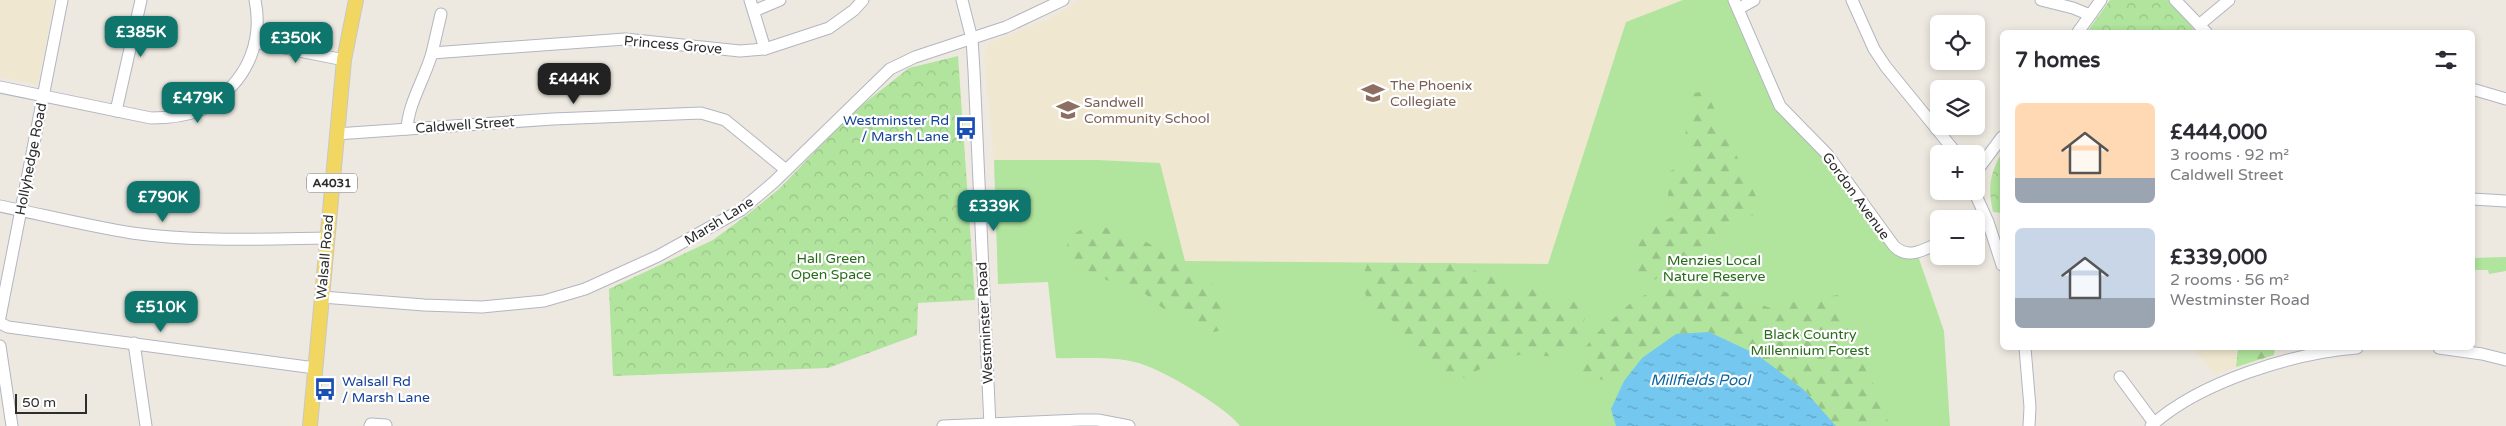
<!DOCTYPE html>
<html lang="en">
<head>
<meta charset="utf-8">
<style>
	:root { --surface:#fff; --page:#f7f7f7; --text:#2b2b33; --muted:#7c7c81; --accent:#0f766e }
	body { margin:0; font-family:"Varela Round",sans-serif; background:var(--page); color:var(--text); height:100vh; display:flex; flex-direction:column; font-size:19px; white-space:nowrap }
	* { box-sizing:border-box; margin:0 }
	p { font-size:16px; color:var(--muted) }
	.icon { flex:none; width:28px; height:28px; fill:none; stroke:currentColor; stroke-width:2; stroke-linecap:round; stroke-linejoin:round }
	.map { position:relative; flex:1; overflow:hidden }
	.panel { position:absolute; left:2000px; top:30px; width:475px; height:320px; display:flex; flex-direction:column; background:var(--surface); border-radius:8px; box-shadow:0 2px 8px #0003 }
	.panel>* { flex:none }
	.buttons { position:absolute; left:1930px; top:15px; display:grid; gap:10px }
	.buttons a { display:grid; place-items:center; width:55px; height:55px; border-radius:8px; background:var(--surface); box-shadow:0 2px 8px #0003; font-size:25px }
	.scale { position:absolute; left:15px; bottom:12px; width:72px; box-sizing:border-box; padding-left:5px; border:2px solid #2d2d2d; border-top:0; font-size:14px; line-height:18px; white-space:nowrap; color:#2d2d2d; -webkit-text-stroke:4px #fff; paint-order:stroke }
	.price { position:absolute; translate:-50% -42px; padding:0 11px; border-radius:10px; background:var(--accent); color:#fff; font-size:16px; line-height:32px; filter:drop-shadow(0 1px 2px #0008) }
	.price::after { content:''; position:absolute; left:50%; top:30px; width:15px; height:11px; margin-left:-8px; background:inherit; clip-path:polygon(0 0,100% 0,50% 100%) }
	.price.on { background:#222; color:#fff }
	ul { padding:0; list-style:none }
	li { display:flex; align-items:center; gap:15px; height:125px; padding:0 15px }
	li span { display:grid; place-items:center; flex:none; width:140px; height:100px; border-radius:8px; color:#555 }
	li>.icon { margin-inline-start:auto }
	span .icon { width:60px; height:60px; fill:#fffc; stroke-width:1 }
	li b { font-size:21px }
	h2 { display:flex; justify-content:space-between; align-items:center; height:60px; padding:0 15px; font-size:21px }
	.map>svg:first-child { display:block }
</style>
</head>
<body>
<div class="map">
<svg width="2506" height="426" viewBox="0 0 2506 426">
	<defs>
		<pattern id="forest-firs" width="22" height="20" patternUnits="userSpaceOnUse" patternTransform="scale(1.25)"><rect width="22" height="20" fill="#b1e49d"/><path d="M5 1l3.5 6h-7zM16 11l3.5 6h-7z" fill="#99c488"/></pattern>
		<pattern id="park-crowns" width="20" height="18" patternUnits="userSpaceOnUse" patternTransform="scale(1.25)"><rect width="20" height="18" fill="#b1e49d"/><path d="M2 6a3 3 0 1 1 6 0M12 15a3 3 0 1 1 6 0" fill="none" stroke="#99c488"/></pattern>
		<pattern id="water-ripples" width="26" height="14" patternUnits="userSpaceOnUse" patternTransform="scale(1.25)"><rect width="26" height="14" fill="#74c8ef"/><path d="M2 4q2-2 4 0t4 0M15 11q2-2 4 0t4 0" fill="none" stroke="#60a3c2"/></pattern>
	</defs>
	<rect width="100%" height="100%" fill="#eee9e0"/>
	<!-- education -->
	<g fill="#efe7d0">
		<path d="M0 0H54L38 85 0 77Z"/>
		<path d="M1080 0H1683L1626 23 1548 264 1185 261 1160 163 1097 160H994L984 59 986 49 991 42 1050 19Z"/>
		<path d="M2194 348H2275L2274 355 2214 374Z"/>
	</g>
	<!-- grass -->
	<g fill="#b1e49d">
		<path d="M1683 0H1734L1780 106 1827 154 1894 246 1917 253 1944 331 1950 426H1240C1227 408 1169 374 1147 366 1120 355 1085 359 1056 358L1048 282 998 284 994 160H1097L1160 163 1185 261 1548 264 1626 22Z"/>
		<path d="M2506 257V271L2489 274 2488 270H2473V258Z"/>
	</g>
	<!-- forest -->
	<g fill="url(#forest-firs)">
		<path d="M1706 91 1762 209 1636 292C1629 253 1634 233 1672 217L1668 197 1670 171 1690 165C1681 138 1687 120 1694 93Z"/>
		<path d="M1103 227C1136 233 1155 247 1183 264 1190 269 1200 272 1207 277 1220 288 1229 314 1222 330L1214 332 1190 316 1165 310 1144 293 1113 283 1078 266 1067 253 1068 238 1082 229Z"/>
		<path d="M1368 263H1454L1526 289 1544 290 1561 302H1576L1586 312C1583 333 1573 353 1550 356 1544 357 1538 353 1532 353 1507 355 1484 366 1464 378L1437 372 1416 352 1399 325 1369 305 1361 280Z"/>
		<path d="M1688 284 1717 289 1776 310 1794 302 1838 295 1853 345 1886 408 1888 426H1836L1803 389 1756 354 1709 332 1642 358 1633 370 1607 380 1585 378 1576 372 1580 354 1596 334 1634 300 1654 291Z"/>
		<path d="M2238 348H2275L2274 355 2236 367Z"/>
	</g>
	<!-- park -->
	<g fill="url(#park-crowns)">
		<path d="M2110 0H2169L2196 32H2087Z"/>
		<path d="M958 56 975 300 918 303 917 335 828 368 613 376 609 289 713 240 747 215 779 189 852 113 909 68Z"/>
		<path d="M2002 153V213L1993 212C1988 189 1989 174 2002 153Z"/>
	</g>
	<!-- water -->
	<path fill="url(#water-ripples)" d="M1709 332 1756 354 1803 389 1836 426H1616L1611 409 1624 381 1642 358 1676 334Z"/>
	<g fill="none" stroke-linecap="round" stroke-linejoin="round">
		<defs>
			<g id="minor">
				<path d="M750 0 765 49"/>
				<path d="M962 0 972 39 974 71 990 426"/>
				<path d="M1734 0 1780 106 1827 154 1894 246C1908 260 1923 250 1939 243"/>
				<path d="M1852 0 1874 49 1886 67 1957 154"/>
				<path d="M2041 0 2073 8 2090 15"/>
				<path d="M2175 0 2206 32"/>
				<path d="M1738 9 1754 0"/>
				<path d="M754 11 780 0"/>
				<path d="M2199 25 2229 0"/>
				<path d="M2078 32 2101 0"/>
				<path d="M255 42 344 60"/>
				<path d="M432 53 441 14"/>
				<path d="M0 87 151 118C167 118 185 116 201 110 206 108 212 103 217 99 249 76 263 39 255 0"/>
				<path d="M2472 89 2506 99"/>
				<path d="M116 111 141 0"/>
				<path d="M407 129C408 104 425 78 432 53L625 39 740 51 765 49 829 28 854 10 863 0"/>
				<path d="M336 134 553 119 701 113 725 120 786 170"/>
				<path d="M1976 172 2002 137"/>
				<path d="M1974 191 1988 222 2002 265"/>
				<path d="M2472 199 2506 201"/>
				<path d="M0 206C44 215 88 226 132 233 196 242 262 239 327 238"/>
				<path d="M322 297 424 305 482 307 544 301 585 289 658 256 741 210 774 182 890 69 915 57 1006 27 1063 0"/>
				<path d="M0 317 62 0"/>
				<path d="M0 323 8 327 315 368"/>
				<path d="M134 343 146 426"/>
				<path d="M0 346 12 426"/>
				<path d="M2025 348 2030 407 2029 426"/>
				<path d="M2439 348 2482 354 2506 360"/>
				<path d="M2120 377 2154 423"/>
				<path d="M370 426 371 424 386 425"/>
				<path d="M943 426 1080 420H1098L1129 426"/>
				<path d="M2151 426C2199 382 2293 353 2357 348"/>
			</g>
			<path id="major" d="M310 426 344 60 356 0"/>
		</defs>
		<!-- minor casing -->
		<use href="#minor" stroke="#b3b5c0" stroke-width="13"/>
		<!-- major casing -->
		<use href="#major" stroke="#c8c8c8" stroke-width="16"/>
		<!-- minor -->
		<use href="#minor" stroke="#fff" stroke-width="11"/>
		<!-- major -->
		<use href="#major" stroke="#f1d762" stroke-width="14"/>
	</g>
	<!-- icons -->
	<defs>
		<symbol id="school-bare" viewBox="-9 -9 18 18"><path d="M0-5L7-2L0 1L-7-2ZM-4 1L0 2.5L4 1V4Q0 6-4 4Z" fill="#8d6e63" stroke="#fff" stroke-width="2.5" paint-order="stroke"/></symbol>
		<symbol id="bus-bare" viewBox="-9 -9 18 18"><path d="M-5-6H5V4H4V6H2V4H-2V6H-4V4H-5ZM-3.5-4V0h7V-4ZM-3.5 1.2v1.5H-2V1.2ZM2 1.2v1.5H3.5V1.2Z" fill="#1a4fb4" stroke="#fff" stroke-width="2.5" paint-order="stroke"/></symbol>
	</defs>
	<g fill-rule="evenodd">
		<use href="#school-bare" x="1357" y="77" width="32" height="32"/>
		<use href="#school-bare" x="1052" y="94" width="32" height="32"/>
		<use href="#bus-bare" x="950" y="112" width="32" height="32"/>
		<use href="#bus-bare" x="309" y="373" width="32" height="32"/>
	</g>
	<g text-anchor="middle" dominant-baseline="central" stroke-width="4.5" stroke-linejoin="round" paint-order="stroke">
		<!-- shield labels -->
		<rect fill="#fff" stroke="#6c6c6c" stroke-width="1" x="307" y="173.5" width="50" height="19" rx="4"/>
		<g font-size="12" font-weight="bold" fill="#2d2d2d">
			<text x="332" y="183">A4031</text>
		</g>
		<!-- street labels -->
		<g font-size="14" fill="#2d2d2d" stroke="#fff">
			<text transform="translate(673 45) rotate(5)">Princess Grove</text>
			<text transform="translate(465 125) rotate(-4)">Caldwell Street</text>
			<text transform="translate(31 159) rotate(-79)">Hollyhedge Road</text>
			<text transform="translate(1856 196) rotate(54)">Gordon Avenue</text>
			<text transform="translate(719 221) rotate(-32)">Marsh Lane</text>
			<text transform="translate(325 257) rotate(-85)">Walsall Road</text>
			<text transform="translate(985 323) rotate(-93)">Westminster Road</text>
		</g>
		<!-- education labels -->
		<g font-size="14" fill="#785e54" stroke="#fff" text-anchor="start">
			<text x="1390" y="85">The Phoenix<tspan x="1390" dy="16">Collegiate</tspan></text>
			<text x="1084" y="102">Sandwell<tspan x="1084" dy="16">Community School</tspan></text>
		</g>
		<!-- transit labels -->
		<g font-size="14" fill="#164399" stroke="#fff" text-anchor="end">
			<text x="949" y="120">Westminster Rd<tspan x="949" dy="16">/ Marsh Lane</tspan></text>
			<text x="342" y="381" text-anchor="start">Walsall Rd<tspan x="342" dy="16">/ Marsh Lane</tspan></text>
		</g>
		<!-- park labels -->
		<g font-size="14" fill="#286c1b" stroke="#fff">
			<text x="831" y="258">Hall Green<tspan x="831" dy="16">Open Space</tspan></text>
			<text x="1714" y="260">Menzies Local<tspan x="1714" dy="16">Nature Reserve</tspan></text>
			<text x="1810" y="334">Black Country<tspan x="1810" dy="16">Millennium Forest</tspan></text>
		</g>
		<!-- water labels -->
		<g font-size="15" font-style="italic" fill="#0e66a0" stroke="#fff">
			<text x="1700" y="380">Millfields Pool</text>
		</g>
	</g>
</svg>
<div class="buttons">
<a><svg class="icon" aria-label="locate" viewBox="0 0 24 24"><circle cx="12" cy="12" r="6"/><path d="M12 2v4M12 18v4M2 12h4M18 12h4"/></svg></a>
<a><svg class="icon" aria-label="layers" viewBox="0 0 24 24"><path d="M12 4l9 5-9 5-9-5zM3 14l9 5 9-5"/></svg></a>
<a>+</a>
<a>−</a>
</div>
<div class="scale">50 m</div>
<b class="price" style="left:141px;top:58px">£385K</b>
<b class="price" style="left:296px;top:64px">£350K</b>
<b class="price on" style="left:574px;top:105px">£444K</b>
<b class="price" style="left:198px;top:124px">£479K</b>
<b class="price" style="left:163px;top:223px">£790K</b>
<b class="price" style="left:994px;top:232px">£339K</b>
<b class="price" style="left:161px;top:333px">£510K</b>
<section class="panel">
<h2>7 homes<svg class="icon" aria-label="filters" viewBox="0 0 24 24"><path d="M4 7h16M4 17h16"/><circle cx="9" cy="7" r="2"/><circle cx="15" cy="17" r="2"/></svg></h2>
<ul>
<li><span style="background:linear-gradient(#ffd9b3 75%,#9aa5b1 0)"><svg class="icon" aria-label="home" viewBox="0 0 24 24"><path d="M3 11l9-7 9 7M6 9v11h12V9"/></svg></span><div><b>£444,000</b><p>3 rooms · 92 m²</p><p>Caldwell Street</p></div></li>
<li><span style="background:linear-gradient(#c9d6e8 70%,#9aa5b1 0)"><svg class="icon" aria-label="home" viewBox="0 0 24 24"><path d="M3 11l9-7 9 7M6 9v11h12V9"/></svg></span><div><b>£339,000</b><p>2 rooms · 56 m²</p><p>Westminster Road</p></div></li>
</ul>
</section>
</div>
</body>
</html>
